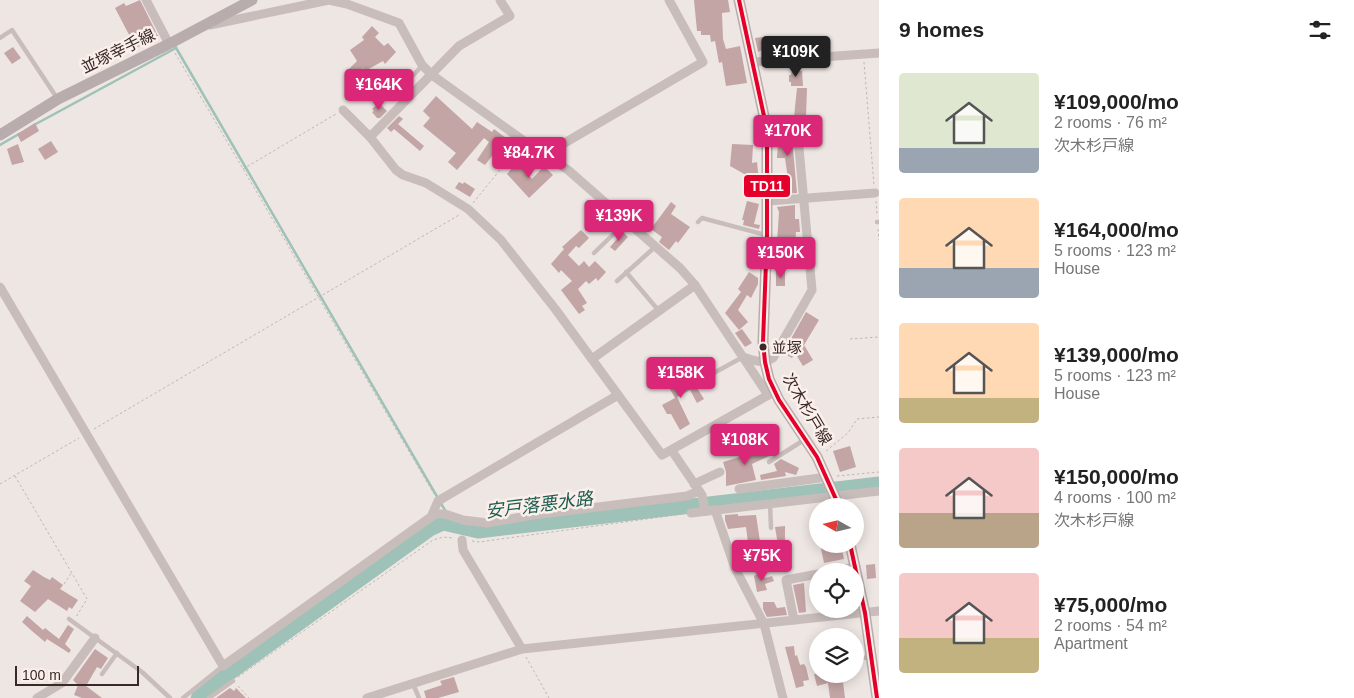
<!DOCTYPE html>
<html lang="en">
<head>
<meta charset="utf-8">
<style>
	:root { --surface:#fff; --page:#f6f6f6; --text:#222; --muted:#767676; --accent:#db2777 }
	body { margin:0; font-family:Helvetica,"Noto Sans JP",sans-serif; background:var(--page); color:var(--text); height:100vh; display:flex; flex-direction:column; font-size:19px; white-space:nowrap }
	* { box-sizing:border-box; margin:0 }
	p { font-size:16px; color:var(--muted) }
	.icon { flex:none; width:28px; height:28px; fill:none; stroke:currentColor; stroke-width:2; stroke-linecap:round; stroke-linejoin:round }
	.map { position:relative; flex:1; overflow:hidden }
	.panel { display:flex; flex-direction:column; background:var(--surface); width:475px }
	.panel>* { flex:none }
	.needle { width:32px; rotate:278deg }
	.buttons { position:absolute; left:809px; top:498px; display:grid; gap:10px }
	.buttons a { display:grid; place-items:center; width:55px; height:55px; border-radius:50%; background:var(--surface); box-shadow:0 2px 12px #0003; font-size:25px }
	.scale { position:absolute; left:15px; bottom:12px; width:124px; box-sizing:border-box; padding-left:5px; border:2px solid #392a29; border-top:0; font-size:14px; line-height:18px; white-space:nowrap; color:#392a29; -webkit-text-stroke:4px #fbefeb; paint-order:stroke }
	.price { position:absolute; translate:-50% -42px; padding:0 11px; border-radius:5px; background:var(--accent); color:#fff; font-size:16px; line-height:32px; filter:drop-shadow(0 1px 2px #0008) }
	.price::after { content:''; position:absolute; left:50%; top:30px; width:15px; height:11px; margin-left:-8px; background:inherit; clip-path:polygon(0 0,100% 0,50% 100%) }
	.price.current { background:#222; color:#fff }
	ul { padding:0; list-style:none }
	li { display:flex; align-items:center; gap:15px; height:125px; padding:0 20px }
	li span { display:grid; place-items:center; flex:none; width:140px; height:100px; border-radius:5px; color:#555 }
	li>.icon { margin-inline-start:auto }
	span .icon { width:60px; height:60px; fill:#fffc; stroke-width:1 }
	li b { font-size:21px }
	h2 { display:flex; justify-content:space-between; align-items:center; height:60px; padding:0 20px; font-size:21px }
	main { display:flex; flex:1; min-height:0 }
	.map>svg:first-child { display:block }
</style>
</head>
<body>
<main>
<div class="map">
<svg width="879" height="698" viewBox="0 0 879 698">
	<rect width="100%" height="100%" fill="#eee6e3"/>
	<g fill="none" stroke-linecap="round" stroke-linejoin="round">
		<!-- stream -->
		<g stroke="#9ec2b8" stroke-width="2.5">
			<path d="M175 46 446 512"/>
			<path d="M34 125 176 48"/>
			<path d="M0 145 19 134"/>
			<path d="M450 519 454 526"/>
		</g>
		<!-- river -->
		<path stroke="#9ec2b8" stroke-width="15" d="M198 698 224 677 430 529 443 523 478 531 879 484"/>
	</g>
	<!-- building -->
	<g fill="#c3a5a5">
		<path d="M140 0 158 36 136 48 115 8 124 3 126 6Z"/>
		<path d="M694 0H728L730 12 722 13 723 39 726 49 740 46 747 83 726 86 722 62 719 63 715 41 711 42 710 35H701V31H697Z"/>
		<path d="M372 26 379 33 375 37 384 46 388 43 396 52 385 64 383 61 365 71 363 68 353 76 348 70 357 61 350 50 364 40 362 37Z"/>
		<path d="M763 37 767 48 758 52 755 38Z"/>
		<path d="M13 47 21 58 12 64 4 53Z"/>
		<path d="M792 70 802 71 803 86H791V82H789V75H791Z"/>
		<path d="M797 88H807L806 118 794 117Z"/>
		<path d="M436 96 472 129 477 122 492 132 494 129 506 138 485 165 477 160 489 142 484 138 457 170 448 162 456 153 423 126 430 118 423 111Z"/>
		<path d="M379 103 387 111 380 118H377L372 112 374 111 372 109Z"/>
		<path d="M399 116 403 119 398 124 424 146 420 151 394 129 391 132 387 128Z"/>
		<path d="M35 123 39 131 21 142 17 134Z"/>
		<path d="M779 125 796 126 795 143 793 149 797 193 778 194V189L783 188V180L788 179 785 158H777Z"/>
		<path d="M51 141 58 152 45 160 38 149Z"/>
		<path d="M18 144 24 162 12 165 7 149Z"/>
		<path d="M732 144 753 145 752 163 757 162 759 181 746 183V175L730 166Z"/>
		<path d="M517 162 532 179 544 166 553 175 529 198 507 174Z"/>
		<path d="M459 182 463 184 464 182 475 189 470 197 455 188Z"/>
		<path d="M747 201 759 204 754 224 760 225 759 229 743 225 744 220H742Z"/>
		<path d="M671 202 676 206 671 214 690 227 678 243 676 241 669 250 659 242 662 237 651 229Z"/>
		<path d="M795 205V219H799L800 232H796L795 243 777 242 779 212 777 207Z"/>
		<path d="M633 206 646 217 639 224 627 213Z"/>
		<path d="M581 230 589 238 579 248 576 246 568 255 579 266 584 261 589 267 595 261 606 272 598 281 596 278 589 284 586 281 578 289 587 303 582 306 585 310 579 314 561 290 572 281 561 270 559 273 551 264 564 249 562 247Z"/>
		<path d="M623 232 628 237 615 251 610 247Z"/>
		<rect x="776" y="271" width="9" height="15"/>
		<path d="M749 272 758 278V284L751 298 747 295 738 310 748 322 739 330 725 313 741 292 738 289Z"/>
		<path d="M806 312 819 320 804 345 813 360 803 366 795 353 792 358 783 353Z"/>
		<path d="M742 329 752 343 745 347 735 333Z"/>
		<path d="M687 372 704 399 697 403 690 390 677 397 690 424 680 430 671 414H667L662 405 675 398 667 384 682 375 684 377 682 374Z"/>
		<path d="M773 445 777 452 752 464 756 480 726 486V472L723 462 750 454 749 452 762 448 764 451Z"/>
		<path d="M850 446 856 467 840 472 833 451Z"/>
		<path d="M781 459 799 468 796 475 785 472 786 476 761 480 760 475 777 471 774 464Z"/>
		<path d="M738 514V516L756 515 761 548 778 545 775 527 785 526V540H788L791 557H779L780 559 756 563 755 561 744 564 741 553 749 551 746 527 728 529 725 520V515Z"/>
		<path d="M820 544H841L844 559 824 563Z"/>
		<path d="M875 564 876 578 867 579 866 565Z"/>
		<path d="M33 570 44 577 50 580 52 577 63 585 60 589 78 600 72 609 69 607 67 611 48 599 35 612 20 601 31 586 24 581Z"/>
		<path d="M762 572 765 578 772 576 774 581 765 584 767 590 757 592 754 576Z"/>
		<path d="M804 583 806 612 799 613 793 585Z"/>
		<path d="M763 602H774L777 608 785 607 787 615 767 617 763 609Z"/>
		<path d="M27 616 43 630 45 628 59 639 68 625 74 629 65 644 71 650 69 653 47 639 45 642 32 631 22 622Z"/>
		<path d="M794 646 795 656 797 655 800 665 804 664 806 667 809 680 803 681 804 686 796 688 785 647Z"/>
		<path d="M95 649 108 658 101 669 97 667 86 686 102 698H82L74 695 78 685 73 680Z"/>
		<path d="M814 674H828V676L842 674 845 698H830L828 683 817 686Z"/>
		<path d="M454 677 459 692 438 698H426L424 691 442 685 440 681Z"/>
		<path d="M230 688 234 691 236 688 246 698H216Z"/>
	</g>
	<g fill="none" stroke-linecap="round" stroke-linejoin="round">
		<!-- path -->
		<g stroke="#c0b6b4" stroke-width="1" stroke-dasharray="2.5 2.5" stroke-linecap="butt">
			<path d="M175 53 434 494"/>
			<path d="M864 62 874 185"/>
			<path d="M243 169 336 114"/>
			<path d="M876 201 877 215"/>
			<path d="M473 203 518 148"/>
			<path d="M878 229 879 240"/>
			<path d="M850 339 879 337"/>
			<path d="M94 429 459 215"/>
			<path d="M826 451 848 433 857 419 879 417"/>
			<path d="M15 476 87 599 76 617"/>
			<path d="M837 476 879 472"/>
			<path d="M0 484 79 438"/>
			<path d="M472 541 479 542 683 514"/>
			<path d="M64 584 72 572"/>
			<path d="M526 657 549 698"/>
			<path d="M238 677 433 540 443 537 453 538"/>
			<path d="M238 686 249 698"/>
		</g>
		<!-- service -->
		<g stroke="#c8bdbb" stroke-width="4.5">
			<path d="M0 38 12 30 57 98"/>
			<path d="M392 97 422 66"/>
			<path d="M698 222 702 218 766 235"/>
			<path d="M877 222H879"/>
			<path d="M594 253 626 222"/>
			<path d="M626 272 659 311"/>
			<path d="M617 281 655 247"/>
			<path d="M699 381 743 357"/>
			<path d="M769 462 804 440"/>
			<path d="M770 503 771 528"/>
			<path d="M69 619 142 672 170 698"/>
			<path d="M855 659 871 657"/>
			<path d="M102 674 117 653"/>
			<path d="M413 684 419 698"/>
			<path d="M183 698 223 666"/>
			<path d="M209 698 233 681"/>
		</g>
		<!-- minor -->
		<g stroke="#c8bdbb" stroke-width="9">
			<path d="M146 0 169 44"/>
			<path d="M210 25 329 0 347 4 399 23 422 65 432 75 524 141 568 170 680 268 695 285 768 395"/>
			<path d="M752 62 879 53"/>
			<path d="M343 110 370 137 396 170 403 175 426 183 468 209 501 240 556 310 662 455 772 393"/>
			<path d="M370 137 459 46 510 16 500 0"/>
			<path d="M544 155 703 62 669 0"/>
			<path d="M768 201 875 193"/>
			<path d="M0 287 223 666 435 514H445L463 520 487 523 533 515 687 496 699 491"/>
			<path d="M743 357C754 361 763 364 773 358L812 290 799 148"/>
			<path d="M592 359 695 285"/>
			<path d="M672 451 702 495 705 511"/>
			<path d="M694 484 720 472"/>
			<path d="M739 489 827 477"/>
			<path d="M715 510 735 568 764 624 783 698"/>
			<path d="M691 513 879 491"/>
			<path d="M431 517 438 501 618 395"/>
			<path d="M462 540 463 550 522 649"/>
			<path d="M834 571 856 567"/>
			<path d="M794 620 786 580 818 574"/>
			<path d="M37 698 62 683 95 638"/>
			<path d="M367 698 522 649 879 611"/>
		</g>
		<!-- secondary -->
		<g stroke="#b8adac" stroke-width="11">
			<path d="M739 0 764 116 767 144V235L763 342 765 362 769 379 779 400 817 457 839 506"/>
			<path d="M0 135 58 99 169 44 252 0"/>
			<path d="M850 544 865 613 877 698"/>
		</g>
		<defs>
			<g id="bus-1">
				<path d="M739 0 764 116 767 144V235L763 342 765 362 769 379 779 400 817 457 839 506"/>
				<path d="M850 544 865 613 877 698"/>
			</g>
		</defs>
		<!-- bus-1 casing -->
		<use href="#bus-1" stroke="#fbefeb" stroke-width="8"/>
		<!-- bus-1 -->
		<use href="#bus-1" stroke="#e4002b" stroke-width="4"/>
	</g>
	<!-- markers -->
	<circle fill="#392a29" stroke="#fbefeb" stroke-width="2" cx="763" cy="347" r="4.5"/>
	<g text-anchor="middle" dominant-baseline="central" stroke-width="5" stroke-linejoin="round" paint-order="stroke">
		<!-- bus labels -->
		<g font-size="15" fill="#392a29" stroke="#fbefeb" text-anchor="start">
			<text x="772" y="347">並塚</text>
		</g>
		<!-- street labels -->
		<g font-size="16" fill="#392a29" stroke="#fbefeb">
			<text transform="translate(118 51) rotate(-26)">並塚幸手線</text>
			<text transform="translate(807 409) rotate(59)">次木杉戸線</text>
		</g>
		<!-- water labels -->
		<g font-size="18" font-style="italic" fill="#1d5d4f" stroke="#fbefeb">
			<text transform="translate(539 505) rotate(-7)">安戸落悪水路</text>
		</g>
	</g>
	<rect stroke="#fbefeb" stroke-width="2" x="743" y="174" width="48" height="24" rx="5" fill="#e4002b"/>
	<g font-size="14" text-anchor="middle" font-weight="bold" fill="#fff">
		<text x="767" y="191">TD11</text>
	</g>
</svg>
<div class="buttons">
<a><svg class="needle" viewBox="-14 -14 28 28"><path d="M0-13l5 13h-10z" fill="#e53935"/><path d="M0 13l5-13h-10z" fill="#767676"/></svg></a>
<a><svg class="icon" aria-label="locate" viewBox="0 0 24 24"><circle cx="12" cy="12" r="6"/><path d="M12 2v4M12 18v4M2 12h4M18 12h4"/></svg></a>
<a><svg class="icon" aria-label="layers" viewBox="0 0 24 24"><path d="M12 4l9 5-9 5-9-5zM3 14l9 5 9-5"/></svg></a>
</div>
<div class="scale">100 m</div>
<b class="price current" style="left:796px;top:78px">¥109K</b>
<b class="price" style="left:379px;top:111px">¥164K</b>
<b class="price" style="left:788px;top:157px">¥170K</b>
<b class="price" style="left:529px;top:179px">¥84.7K</b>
<b class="price" style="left:619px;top:242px">¥139K</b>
<b class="price" style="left:781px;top:279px">¥150K</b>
<b class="price" style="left:681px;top:399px">¥158K</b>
<b class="price" style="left:745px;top:466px">¥108K</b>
<b class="price" style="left:762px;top:582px">¥75K</b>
</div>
<section class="panel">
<h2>9 homes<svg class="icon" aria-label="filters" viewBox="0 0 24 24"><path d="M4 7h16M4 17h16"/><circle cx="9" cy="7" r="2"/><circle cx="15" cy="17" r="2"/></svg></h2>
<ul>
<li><span style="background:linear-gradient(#dfe7d0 75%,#9aa5b1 0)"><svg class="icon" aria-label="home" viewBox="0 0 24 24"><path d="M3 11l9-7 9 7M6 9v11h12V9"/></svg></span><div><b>¥109,000/mo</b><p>2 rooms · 76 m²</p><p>次木杉戸線</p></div></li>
<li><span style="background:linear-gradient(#ffd9b3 70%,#9aa5b1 0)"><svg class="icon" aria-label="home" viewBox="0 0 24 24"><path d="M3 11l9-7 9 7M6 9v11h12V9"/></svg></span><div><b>¥164,000/mo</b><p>5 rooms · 123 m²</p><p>House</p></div></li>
<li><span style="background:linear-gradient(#ffd9b3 75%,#c2b280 0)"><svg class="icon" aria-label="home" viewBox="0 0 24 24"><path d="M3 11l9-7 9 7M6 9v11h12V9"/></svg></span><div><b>¥139,000/mo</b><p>5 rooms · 123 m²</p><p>House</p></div></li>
<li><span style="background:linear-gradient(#f6c9c9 65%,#b9a48a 0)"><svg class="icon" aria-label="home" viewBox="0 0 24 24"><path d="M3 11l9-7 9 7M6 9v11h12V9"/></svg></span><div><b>¥150,000/mo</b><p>4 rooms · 100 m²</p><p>次木杉戸線</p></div></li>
<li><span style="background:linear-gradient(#f6c9c9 65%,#c2b280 0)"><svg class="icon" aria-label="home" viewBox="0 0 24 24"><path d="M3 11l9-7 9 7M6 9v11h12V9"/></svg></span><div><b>¥75,000/mo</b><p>2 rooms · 54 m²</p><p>Apartment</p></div></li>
</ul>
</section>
</main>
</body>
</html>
